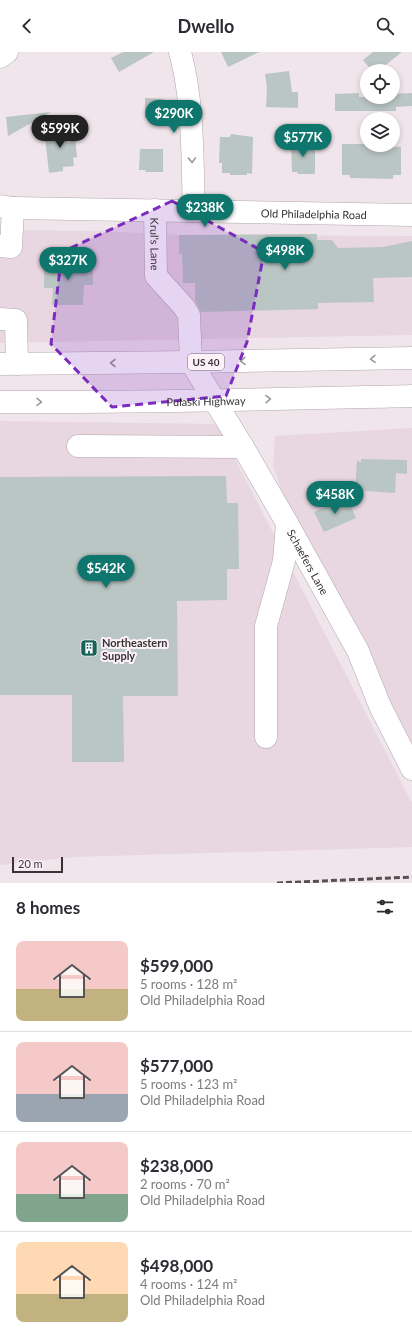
<!DOCTYPE html>
<meta charset="utf-8">
<style>
body{margin:0;font-family:Lato,sans-serif;background:#f7f7f7;color:#2b2b33;height:100vh;display:flex;flex-direction:column;font-size:15px;white-space:nowrap}
*{box-sizing:border-box;margin:0}
p{font-size:13px;color:#7c7c81}
.icon{flex:none;width:22px;height:22px;fill:none;stroke:currentColor;stroke-width:2;stroke-linecap:round;stroke-linejoin:round}
.map{position:relative;height:831px;overflow:hidden}
.panel{display:flex;flex-direction:column;background:#fff;flex:1}
.panel>*{flex:none}
.controls{position:absolute;left:360px;top:12px;display:grid;gap:8px}
.controls a{display:grid;place-items:center;width:40px;height:40px;border-radius:50%;background:#fff;box-shadow:0 2px 6px #0003;font-size:20px}
.scale{position:absolute;left:12px;bottom:10px;width:51px;box-sizing:border-box;padding-left:4px;border:2px solid #373335;border-top:0;font-size:11px;line-height:14px;white-space:nowrap;color:#373335;-webkit-text-stroke:3px #fdf2f8;paint-order:stroke}
.price{position:absolute;translate:-50% -34px;padding:0 9px;border-radius:14px;background:#0f766e;color:#fff;font-size:13px;line-height:26px;filter:drop-shadow(0 1px 2px #0008)}
.price::after{content:'';position:absolute;left:50%;top:24px;width:12px;height:9px;margin-left:-6px;background:inherit;clip-path:polygon(0 0,100% 0,50% 100%)}
.price.on{background:#222;color:#fff}
ul{padding:0;list-style:none}
li{display:flex;align-items:center;gap:12px;height:100px;padding:0 16px}
li+li{border-top:1px solid #e1e1e2}
li span{display:grid;place-items:center;flex:none;width:112px;height:80px;border-radius:8px;color:#555}
li>.icon{margin-inline-start:auto}
span .icon{width:48px;height:48px;fill:#fffc;stroke-width:1}
li b{font-size:17px}
h2{display:flex;justify-content:space-between;align-items:center;height:48px;padding:0 16px;font-size:17px}
header{display:flex;justify-content:space-between;align-items:center;height:52px;padding:0 16px;background:#fff;font-size:18px;font-weight:700}
.map>svg:first-child{display:block}
.built{fill:#e8d6e0}
.building{fill:#bac6c4}
.lines{fill:none;stroke-linecap:round;stroke-linejoin:round}
.minor-casing{stroke:#b1a7ac;stroke-width:23}
.highway-casing{stroke:#b1a7ac;stroke-width:23}
.minor{stroke:#fff;stroke-width:22}
.highway{stroke:#fff;stroke-width:22}
.rail{stroke:#565053;stroke-width:3;stroke-dasharray:6 3;stroke-linecap:butt}
.oneway{stroke:#9b999a}
.marked{fill:#7b2cbf;fill-opacity:0.2;stroke:#7b2cbf;stroke-width:3;stroke-dasharray:8 5;stroke-linejoin:round}
.labels{text-anchor:middle;dominant-baseline:central;stroke-width:4;stroke-linejoin:round;paint-order:stroke}
.shield{fill:#fdf2f8;stroke:#726c70;stroke-width:1}
.shield-label{font-size:10px;font-weight:bold;fill:#373335}
.street-label{font-size:11px;fill:#373335;stroke:#fdf2f8}
.poi-label{font-size:11px;font-weight:bold;fill:#373335;stroke:#fdf2f8;text-anchor:start}
</style>
<header><svg class="icon" aria-label="back" viewBox="0 0 24 24"><path d="M15 5l-7 7 7 7"/></svg>Dwello<svg class="icon" aria-label="search" viewBox="0 0 24 24"><circle cx="10" cy="10" r="6"/><path d="M15 15l6 6"/></svg></header>
<div class="map">
<svg width="412" height="831" viewBox="0 0 412 831">
<rect width="100%" height="100%" fill="#f0e5eb"/>
<g class="built">
<path d="M 0,178 L 97,179 L 180,183 L 412,184 L 412,283 L 0,291 Z"/>
<path d="M 0,369 L 217,372 L 412,751 L 412,795 L 72,805 L 0,813 Z"/>
<path d="M 412,376 L 412,691 L 290,460 L 273,415 L 275,384 Z"/>
</g>
<g class="building">
<path d="M 123,0 L 154,0 L 119,20 L 111,6 Z"/>
<path d="M 221,0 L 259,0 L 228,15 Z"/>
<path d="M 373,0 L 402,0 L 378,19 L 372,19 L 363,8 Z"/>
<path d="M 289,19 L 292,40 L 298,40 L 298,56 L 266,55 L 267,35 L 265,22 Z"/>
<path d="M 359,41 L 359,45 L 393,45 L 393,42 L 412,41 L 412,54 L 396,55 L 396,59 L 335,59 L 335,42 Z"/>
<path d="M 145,46 L 164,47 L 164,66 L 145,66 Z"/>
<path d="M 51,60 L 8,84 L 6,65 Z"/>
<path d="M 67,74 L 68,91 L 75,83 L 77,105 L 73,106 L 74,114 L 63,115 L 63,119 L 49,121 L 44,76 Z"/>
<path d="M 231,82 L 253,85 L 252,122 L 247,121 L 247,123 L 230,123 L 230,121 L 222,121 L 222,111 L 219,111 L 220,85 L 230,85 Z"/>
<path d="M 291,90 L 315,90 L 315,122 L 298,122 L 297,120 L 292,120 Z"/>
<path d="M 342,92 L 367,92 L 368,94 L 401,95 L 401,123 L 393,123 L 393,127 L 350,126 L 350,123 L 342,123 Z"/>
<path d="M 140,97 L 163,97 L 163,120 L 145,120 L 146,118 L 139,118 Z"/>
<path d="M 317,182 L 317,188 L 332,188 L 338,196 L 383,195 L 412,189 L 412,225 L 373,226 L 374,250 L 318,251 L 318,257 L 201,260 L 195,249 L 195,231 L 183,231 L 182,202 L 179,202 L 179,183 Z"/>
<path d="M 71,208 L 93,208 L 93,233 L 84,233 L 83,253 L 52,253 L 53,236 L 44,236 L 44,211 L 59,211 L 59,209 L 70,209 Z"/>
<path d="M 361,407 L 407,408 L 407,422 L 396,421 L 395,441 L 355,438 L 357,409 L 361,410 Z"/>
<path d="M 226,424 L 227,451 L 238,451 L 239,517 L 227,517 L 227,548 L 177,549 L 178,644 L 123,644 L 124,710 L 72,710 L 72,643 L 0,643 L 0,425 Z"/>
<path d="M 347,445 L 356,466 L 324,480 L 314,460 Z"/>
</g>
<g class="lines">
<defs>
<g id="minor">
<path d="M 180,0 C 194,52 192,106 194,159"/>
<path d="M 0,5 L 7,0"/>
<path id="s1" d="M 0,154 L 13,156 L 412,163"/>
<path id="s2" d="M 155,158 L 156,224 L 184,255 L 189,263 L 191,310 L 243,395 L 287,471 L 358,599 L 380,654 L 412,717"/>
<path d="M 0,194 L 11,195 L 13,156"/>
<path d="M 0,267 L 16,268 L 17,312"/>
<path d="M 78,394 L 243,395"/>
<path d="M 266,685 L 266,574 L 284,509 L 287,471"/>
</g>
<g id="highway">
<path d="M 0,312 L 191,310 L 412,306"/>
<path id="s3" d="M 0,350 C 137,351 275,347 412,344"/>
</g>
</defs>
<use href="#minor" class="minor-casing"/>
<use href="#highway" class="highway-casing"/>
<use href="#minor" class="minor"/>
<use href="#highway" class="highway"/>
<path class="rail" d="M 277,831 L 412,825"/>
</g>
<defs><path id="oneway-chevron" d="M-2-3.5L2.5 0L-2 3.5" fill="none" stroke-width="1.6" stroke-linecap="round" stroke-linejoin="round"/></defs>
<g class="oneway">
<use href="#oneway-chevron" transform="translate(192 108) rotate(88)"/>
<use href="#oneway-chevron" transform="translate(373 307) rotate(179)"/>
<use href="#oneway-chevron" transform="translate(243 309) rotate(179)"/>
<use href="#oneway-chevron" transform="translate(113 311) rotate(180)"/>
<use href="#oneway-chevron" transform="translate(268 347) rotate(-1)"/>
<use href="#oneway-chevron" transform="translate(39 350) rotate(1)"/>
</g>
<path class="marked" d="M 172,149 L 264,200 L 247,290 L 226,344 L 112,355 L 51,292 L 62,200 Z"/>
<defs>
<symbol id="building-square" viewBox="-11 -11 22 22"><rect x="-9" y="-9" width="18" height="18" rx="4" fill="#17635a" stroke="#fdf2f8"/><path d="M-4-6H4V6H1V3H-1V6H-4ZM-2.5-4.3h1.7v1.8h-1.7ZM.8-4.3h1.7v1.8H.8ZM-2.5-1h1.7V.8h-1.7ZM.8-1h1.7V.8H.8Z" fill="#fff"/></symbol>
</defs>
<g fill-rule="evenodd">
<use href="#building-square" x="79" y="586" width="20" height="20"/>
</g>
<g class="labels">
<rect class="shield" x="188" y="302" width="36" height="16" rx="3"/>
<g class="shield-label">
<text x="206" y="310">US 40</text>
</g>
<g class="street-label">
<text stroke="none"><textPath href="#s1" startOffset="314">Old Philadelphia Road</textPath></text>
<text stroke="none"><textPath href="#s2" startOffset="34">Krul's Lane</textPath></text>
<text stroke="none"><textPath href="#s3" startOffset="206">Pulaski Highway</textPath></text>
<text stroke="none"><textPath href="#s2" startOffset="396">Schaefers Lane</textPath></text>
</g>
<g class="poi-label">
<text x="102" y="590">Northeastern<tspan x="102" dy="13">Supply</tspan></text>
</g>
</g>
</svg>
<div class="controls">
<a><svg class="icon" aria-label="locate" viewBox="0 0 24 24"><circle cx="12" cy="12" r="6"/><path d="M12 2v4M12 18v4M2 12h4M18 12h4"/></svg></a>
<a><svg class="icon" aria-label="layers" viewBox="0 0 24 24"><path d="M12 4l9 5-9 5-9-5zM3 14l9 5 9-5"/></svg></a>
</div>
<div class="scale">20 m</div>
<b class="price" style="left:174px;top:82px">$290K</b>
<b class="price on" style="left:60px;top:97px">$599K</b>
<b class="price" style="left:303px;top:106px">$577K</b>
<b class="price" style="left:205px;top:176px">$238K</b>
<b class="price" style="left:285px;top:219px">$498K</b>
<b class="price" style="left:68px;top:229px">$327K</b>
<b class="price" style="left:335px;top:463px">$458K</b>
<b class="price" style="left:106px;top:537px">$542K</b>
</div>
<section class="panel">
<h2>8 homes<svg class="icon" aria-label="filters" viewBox="0 0 24 24"><path d="M4 7h16M4 17h16"/><circle cx="9" cy="7" r="2"/><circle cx="15" cy="17" r="2"/></svg></h2>
<ul>
<li><span style="background:linear-gradient(#f6c9c9 60%,#c2b280 0)"><svg class="icon" aria-label="home" viewBox="0 0 24 24"><path d="M3 11l9-7 9 7M6 9v11h12V9"/></svg></span><div><b>$599,000</b><p>5 rooms · 128 m²</p><p>Old Philadelphia Road</p></div></li>
<li><span style="background:linear-gradient(#f6c9c9 65%,#9aa5b1 0)"><svg class="icon" aria-label="home" viewBox="0 0 24 24"><path d="M3 11l9-7 9 7M6 9v11h12V9"/></svg></span><div><b>$577,000</b><p>5 rooms · 123 m²</p><p>Old Philadelphia Road</p></div></li>
<li><span style="background:linear-gradient(#f6c9c9 65%,#7fa58c 0)"><svg class="icon" aria-label="home" viewBox="0 0 24 24"><path d="M3 11l9-7 9 7M6 9v11h12V9"/></svg></span><div><b>$238,000</b><p>2 rooms · 70 m²</p><p>Old Philadelphia Road</p></div></li>
<li><span style="background:linear-gradient(#ffd9b3 65%,#c2b280 0)"><svg class="icon" aria-label="home" viewBox="0 0 24 24"><path d="M3 11l9-7 9 7M6 9v11h12V9"/></svg></span><div><b>$498,000</b><p>4 rooms · 124 m²</p><p>Old Philadelphia Road</p></div></li>
</ul>
</section>
